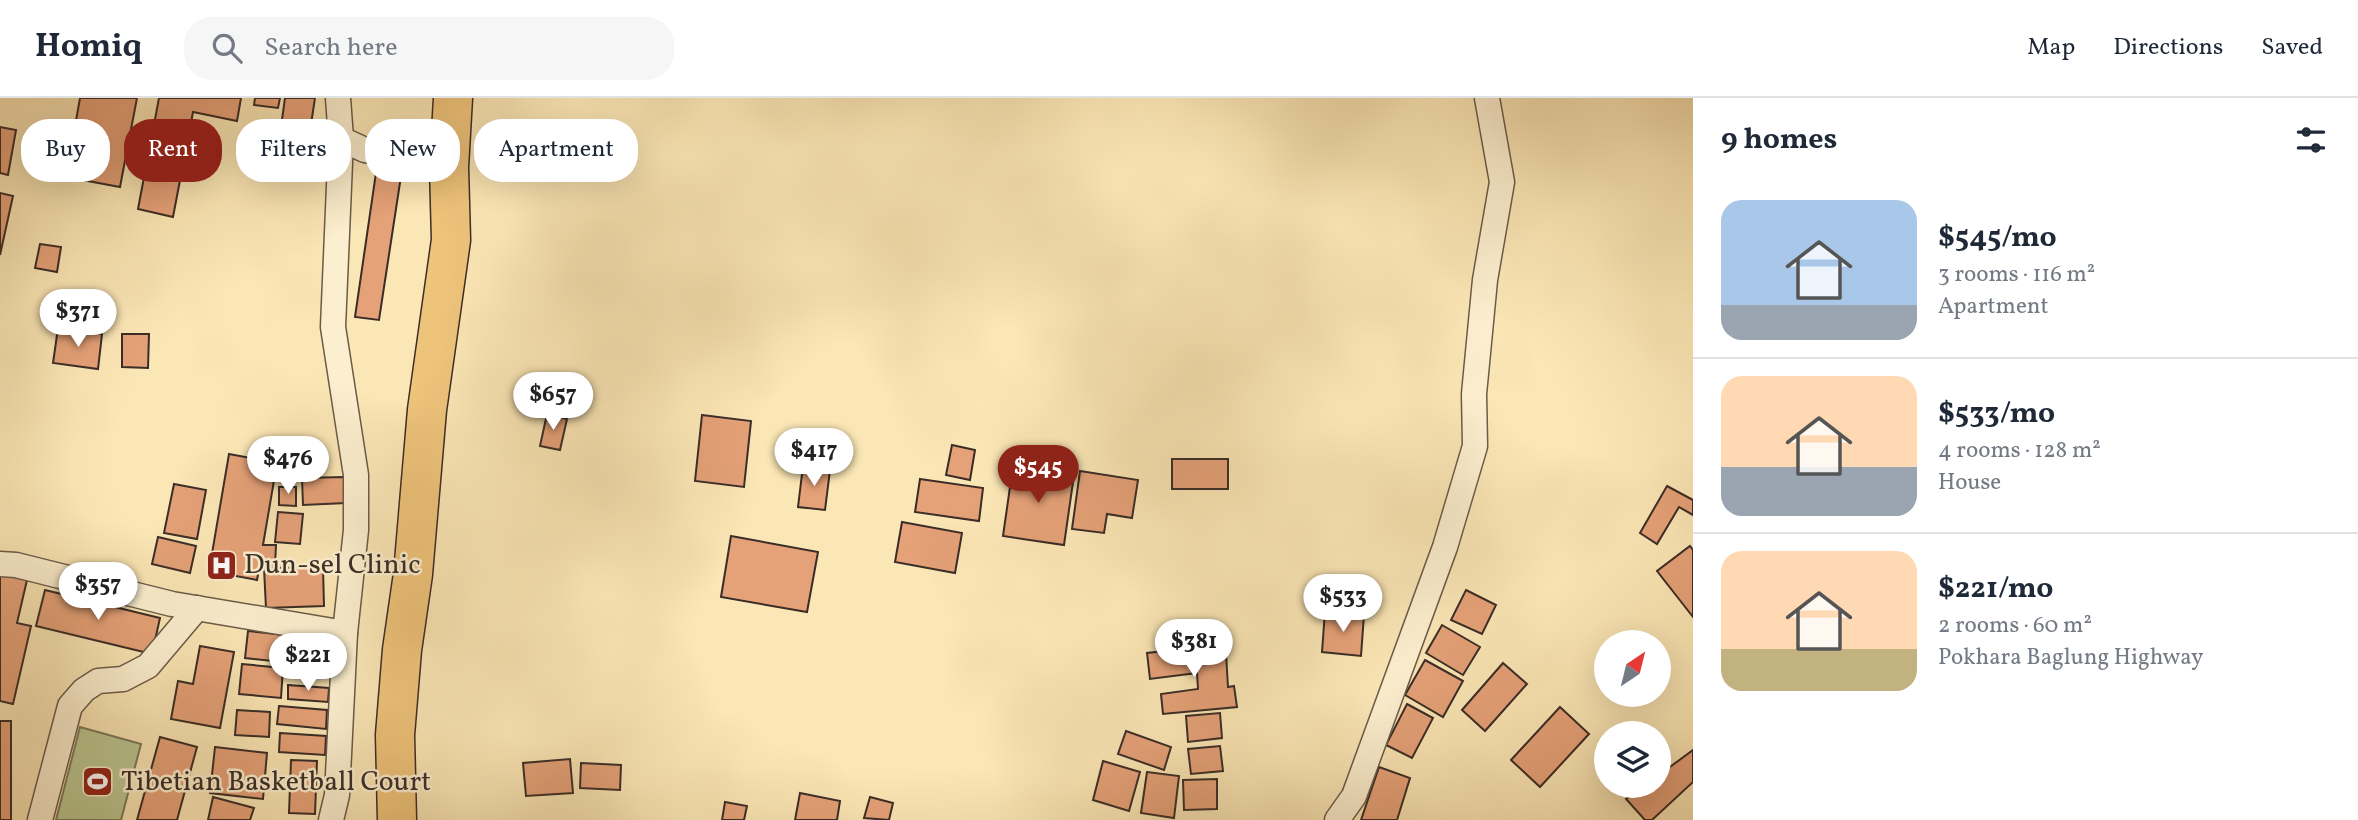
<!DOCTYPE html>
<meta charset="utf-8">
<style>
body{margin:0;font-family:Vollkorn,serif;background:#f6f6f7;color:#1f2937;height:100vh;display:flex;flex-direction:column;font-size:26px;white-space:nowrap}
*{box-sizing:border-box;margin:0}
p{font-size:23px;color:#747a83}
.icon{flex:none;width:38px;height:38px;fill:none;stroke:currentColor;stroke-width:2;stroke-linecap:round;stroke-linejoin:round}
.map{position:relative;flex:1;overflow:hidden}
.side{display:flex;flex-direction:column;background:#fff;width:665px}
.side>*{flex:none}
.top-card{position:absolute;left:21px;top:21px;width:665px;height:63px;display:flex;gap:14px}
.needle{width:46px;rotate:35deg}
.tools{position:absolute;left:1594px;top:532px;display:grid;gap:14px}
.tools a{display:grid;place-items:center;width:77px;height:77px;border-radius:50%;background:#fff;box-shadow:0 7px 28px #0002;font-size:35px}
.price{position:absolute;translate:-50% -60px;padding:0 16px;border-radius:24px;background:#fff;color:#222;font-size:23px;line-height:46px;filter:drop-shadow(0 2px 4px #0008)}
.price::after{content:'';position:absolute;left:50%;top:42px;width:21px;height:16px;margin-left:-10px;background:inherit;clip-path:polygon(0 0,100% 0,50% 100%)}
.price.on{background:#8f2418;color:#fff}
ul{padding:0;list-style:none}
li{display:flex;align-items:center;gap:21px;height:175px;padding:0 28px}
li+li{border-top:2px solid #e0e1e3}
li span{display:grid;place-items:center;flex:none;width:196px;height:140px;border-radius:21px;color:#555}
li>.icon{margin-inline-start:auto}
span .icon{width:84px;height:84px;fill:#fffc;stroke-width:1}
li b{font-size:30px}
h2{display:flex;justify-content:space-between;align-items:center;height:84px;padding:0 28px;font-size:30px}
.chip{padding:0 24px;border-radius:28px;background:#fff;box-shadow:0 7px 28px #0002;font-size:24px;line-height:63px}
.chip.on{background:#8f2418;color:#fff}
header{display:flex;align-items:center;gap:42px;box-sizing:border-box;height:98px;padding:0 35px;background:#fff;border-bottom:2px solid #e0e1e3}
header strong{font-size:33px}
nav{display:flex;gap:38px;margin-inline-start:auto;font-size:24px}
.search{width:490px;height:63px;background:#f6f6f7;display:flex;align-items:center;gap:18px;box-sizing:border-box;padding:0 24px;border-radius:28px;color:#747a83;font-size:26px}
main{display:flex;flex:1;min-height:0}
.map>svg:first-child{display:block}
.green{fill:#bac691;stroke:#7a7a5c;stroke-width:2}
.building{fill:#e5a178;stroke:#3a2d27;stroke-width:2}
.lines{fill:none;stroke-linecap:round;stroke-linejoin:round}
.street-casing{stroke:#6a5b4a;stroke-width:27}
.highway-casing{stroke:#3a2d27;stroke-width:41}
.street{stroke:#fcefcf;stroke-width:24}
.highway{stroke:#eec37a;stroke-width:38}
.labels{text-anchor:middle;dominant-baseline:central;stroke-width:5;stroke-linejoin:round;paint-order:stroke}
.poi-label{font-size:28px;fill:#3a2d27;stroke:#fcefcf;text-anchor:start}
</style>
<header>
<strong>Homiq</strong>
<div class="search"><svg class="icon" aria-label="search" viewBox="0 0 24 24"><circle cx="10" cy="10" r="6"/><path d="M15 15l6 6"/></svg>Search here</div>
<nav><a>Map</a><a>Directions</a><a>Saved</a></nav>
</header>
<main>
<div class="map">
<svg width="1693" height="722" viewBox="0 0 1693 722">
<rect width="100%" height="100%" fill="#fbe6b5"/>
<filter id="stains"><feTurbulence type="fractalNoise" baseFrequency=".00286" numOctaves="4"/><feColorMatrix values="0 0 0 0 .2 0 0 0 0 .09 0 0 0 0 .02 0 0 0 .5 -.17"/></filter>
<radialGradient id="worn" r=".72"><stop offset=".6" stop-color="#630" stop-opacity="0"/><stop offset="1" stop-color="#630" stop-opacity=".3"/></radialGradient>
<path class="green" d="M 80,629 L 141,646 L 121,722 L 56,722 Z"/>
<g class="building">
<path d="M 80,0 L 137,0 L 120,89 L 66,79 Z"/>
<path d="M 159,0 L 241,0 L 237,23 L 193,14 L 173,119 L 138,111 Z"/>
<path d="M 255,0 L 280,0 L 278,10 L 254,7 Z"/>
<path d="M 285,0 L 315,0 L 310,33 L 281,29 Z"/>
<path d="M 0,29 L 16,32 L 8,77 L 0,75 Z"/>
<path d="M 378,61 L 403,65 L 379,222 L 355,219 Z"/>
<path d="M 0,95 L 13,98 L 0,157 Z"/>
<path d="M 40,146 L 61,149 L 57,174 L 35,170 Z"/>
<path d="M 58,230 L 102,236 L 98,271 L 53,265 Z"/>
<path d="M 122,236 L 149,236 L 148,270 L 122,269 Z"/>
<path d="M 547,316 L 567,321 L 560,352 L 540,348 Z"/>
<path d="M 702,317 L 751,323 L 744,389 L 695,383 Z"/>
<path d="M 952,347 L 975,352 L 970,382 L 946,377 Z"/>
<path d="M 229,356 L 277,365 L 263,447 L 276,447 L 275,467 L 260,466 L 257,482 L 209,473 Z"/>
<rect x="1172" y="361" width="56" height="30"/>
<path d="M 803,368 L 830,372 L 825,412 L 798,409 Z"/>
<path d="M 1013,368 L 1074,377 L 1064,447 L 1003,438 Z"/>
<path d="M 1080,373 L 1138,382 L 1132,420 L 1107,416 L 1104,435 L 1072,431 Z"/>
<path d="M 344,379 L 346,405 L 303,407 L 302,380 Z"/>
<path d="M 920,381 L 983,390 L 979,423 L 915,414 Z"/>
<path d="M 174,386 L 206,392 L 197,441 L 164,435 Z"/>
<path d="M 1667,388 L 1693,402 L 1693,417 L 1679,409 L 1657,446 L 1640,435 Z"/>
<path d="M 279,389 L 296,389 L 296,408 L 279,407 Z"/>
<path d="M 278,414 L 303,416 L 300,446 L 275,444 Z"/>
<path d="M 902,424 L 962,435 L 955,475 L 895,464 Z"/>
<path d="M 731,438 L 818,454 L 807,514 L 721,499 Z"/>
<path d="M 158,439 L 196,448 L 190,475 L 152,466 Z"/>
<path d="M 1690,448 L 1693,452 L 1693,519 L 1657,473 Z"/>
<path d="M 323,469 L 324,508 L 266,510 L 264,470 Z"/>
<path d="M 0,476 L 27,482 L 17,525 L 31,528 L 13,606 L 0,603 Z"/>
<path d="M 45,492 L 160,520 L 152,556 L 36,528 Z"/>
<path d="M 1466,492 L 1496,507 L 1482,536 L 1451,522 Z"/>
<path d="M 1325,513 L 1364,517 L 1361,558 L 1322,554 Z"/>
<path d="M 1442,527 L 1480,549 L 1463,577 L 1426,555 Z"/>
<path d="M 248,533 L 285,537 L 282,564 L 245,560 Z"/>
<path d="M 200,548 L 234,554 L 220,630 L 171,621 L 178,583 L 193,586 Z"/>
<path d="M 1210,548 L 1211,555 L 1226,555 L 1228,589 L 1234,588 L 1237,609 L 1163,616 L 1161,596 L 1198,591 L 1197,575 L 1150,581 L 1147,555 Z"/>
<path d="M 1425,562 L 1463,583 L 1443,619 L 1405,597 Z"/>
<path d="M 1503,565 L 1527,586 L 1485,633 L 1462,612 Z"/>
<path d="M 242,566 L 283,570 L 281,600 L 239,596 Z"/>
<path d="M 288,587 L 329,590 L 328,604 L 288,601 Z"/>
<path d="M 1407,606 L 1433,620 L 1412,660 L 1386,647 Z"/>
<path d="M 279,608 L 327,612 L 326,631 L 277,626 Z"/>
<path d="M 1560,609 L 1589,636 L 1540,689 L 1511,662 Z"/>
<path d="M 237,612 L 270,614 L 269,639 L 235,637 Z"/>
<path d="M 1220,615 L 1222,640 L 1188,644 L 1186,618 Z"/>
<rect x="0" y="623" width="11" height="99"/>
<path d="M 1126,633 L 1171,649 L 1164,672 L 1118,656 Z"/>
<path d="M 280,635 L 326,638 L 325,657 L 279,654 Z"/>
<path d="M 160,639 L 197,649 L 177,722 L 137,722 Z"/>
<path d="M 1220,648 L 1223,673 L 1191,676 L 1188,651 Z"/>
<path d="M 215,649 L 267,655 L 263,701 L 210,695 Z"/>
<path d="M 1693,652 L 1693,684 L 1652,722 L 1645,722 L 1626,701 L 1644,688 L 1659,688 L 1659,677 Z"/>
<path d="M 570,661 L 573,695 L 526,698 L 523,665 Z"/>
<path d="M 291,662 L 317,663 L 315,716 L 289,715 Z"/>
<path d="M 1103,663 L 1140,674 L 1129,713 L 1093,702 Z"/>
<path d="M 581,665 L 621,667 L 620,692 L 580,690 Z"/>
<path d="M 1379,669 L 1410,680 L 1397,722 L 1361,722 Z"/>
<path d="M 1147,674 L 1179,678 L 1174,720 L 1141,715 Z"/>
<path d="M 1217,681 L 1217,711 L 1184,712 L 1183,682 Z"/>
<path d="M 800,695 L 840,703 L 837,722 L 795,722 Z"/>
<path d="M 213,699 L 254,710 L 250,722 L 208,722 Z"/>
<path d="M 870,699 L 893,705 L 889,722 L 864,720 Z"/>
<path d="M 725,704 L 747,708 L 744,722 L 722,722 Z"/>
</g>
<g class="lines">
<defs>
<g id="street">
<path d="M 341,41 L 365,52 L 449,69"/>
<path d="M 0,466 L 16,467 L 172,506 L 345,535 L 356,432 L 356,377 L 333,229 L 341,41 L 338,0"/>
<path d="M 40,722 L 70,608 L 84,592 L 98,583 L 123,581 L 148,568 L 197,510"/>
<path d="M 331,722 L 337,697 L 345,535"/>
<path d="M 1337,722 L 1354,698 L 1445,449 L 1475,348 L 1474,296 L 1485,182 L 1502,84 L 1487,0"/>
</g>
<path id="highway" d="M 397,722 L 395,637 L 402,552 L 413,476 L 427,312 L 451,142 L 449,69 L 453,0"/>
</defs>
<use href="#street" class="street-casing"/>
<use href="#highway" class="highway-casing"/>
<use href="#street" class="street"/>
<use href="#highway" class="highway"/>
</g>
<defs>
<symbol id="hospital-square" viewBox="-11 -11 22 22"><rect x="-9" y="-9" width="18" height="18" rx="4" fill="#8f2418" stroke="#fcefcf"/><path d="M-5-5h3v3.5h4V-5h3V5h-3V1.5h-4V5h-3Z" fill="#fff"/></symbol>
<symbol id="stadium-square" viewBox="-11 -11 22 22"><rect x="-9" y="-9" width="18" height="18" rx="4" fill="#8f2418" stroke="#fcefcf"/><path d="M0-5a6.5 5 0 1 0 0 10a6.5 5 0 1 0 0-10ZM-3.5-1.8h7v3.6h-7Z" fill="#fff"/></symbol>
</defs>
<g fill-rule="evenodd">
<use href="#hospital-square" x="204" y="450" width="35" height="35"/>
<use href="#stadium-square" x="80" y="666" width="35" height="35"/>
</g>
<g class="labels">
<g class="poi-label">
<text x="244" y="467">Dun-sel Clinic</text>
<text x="121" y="684">Tibetian Basketball Court</text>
</g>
</g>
<rect width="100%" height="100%" filter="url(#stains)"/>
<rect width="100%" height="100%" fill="url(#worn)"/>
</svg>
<div class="tools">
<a><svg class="needle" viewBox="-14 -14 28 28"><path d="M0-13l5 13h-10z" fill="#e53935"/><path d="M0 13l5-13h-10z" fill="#747a83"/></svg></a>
<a><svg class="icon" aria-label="layers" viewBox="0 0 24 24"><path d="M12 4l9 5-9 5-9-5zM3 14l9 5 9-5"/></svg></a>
</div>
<b class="price" style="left:78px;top:251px">$371</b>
<b class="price" style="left:553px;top:334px">$657</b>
<b class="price" style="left:814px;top:390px">$417</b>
<b class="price" style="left:288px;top:398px">$476</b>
<b class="price on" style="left:1038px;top:407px">$545</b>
<b class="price" style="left:98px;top:524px">$357</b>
<b class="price" style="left:1343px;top:536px">$533</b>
<b class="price" style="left:1194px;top:581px">$381</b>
<b class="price" style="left:308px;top:595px">$221</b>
<div class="top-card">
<a class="chip">Buy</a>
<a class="chip on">Rent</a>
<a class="chip">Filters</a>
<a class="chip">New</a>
<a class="chip">Apartment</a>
</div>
</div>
<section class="side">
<h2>9 homes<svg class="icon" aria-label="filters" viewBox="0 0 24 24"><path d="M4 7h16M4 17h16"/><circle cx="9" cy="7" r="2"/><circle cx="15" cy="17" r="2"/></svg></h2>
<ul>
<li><span style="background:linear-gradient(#a9c7e8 75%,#9aa5b1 0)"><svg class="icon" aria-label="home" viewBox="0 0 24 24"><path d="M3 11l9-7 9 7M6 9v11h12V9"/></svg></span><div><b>$545/mo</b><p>3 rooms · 116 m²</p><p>Apartment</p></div></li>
<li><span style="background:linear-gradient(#ffd9b3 65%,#9aa5b1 0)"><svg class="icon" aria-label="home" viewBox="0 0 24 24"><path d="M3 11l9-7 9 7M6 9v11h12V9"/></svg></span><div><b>$533/mo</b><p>4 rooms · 128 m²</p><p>House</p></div></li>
<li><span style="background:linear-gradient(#ffd9b3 70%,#c2b280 0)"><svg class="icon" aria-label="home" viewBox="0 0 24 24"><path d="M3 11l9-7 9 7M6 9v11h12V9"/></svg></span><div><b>$221/mo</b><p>2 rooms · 60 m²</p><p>Pokhara Baglung Highway</p></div></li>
</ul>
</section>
</main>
